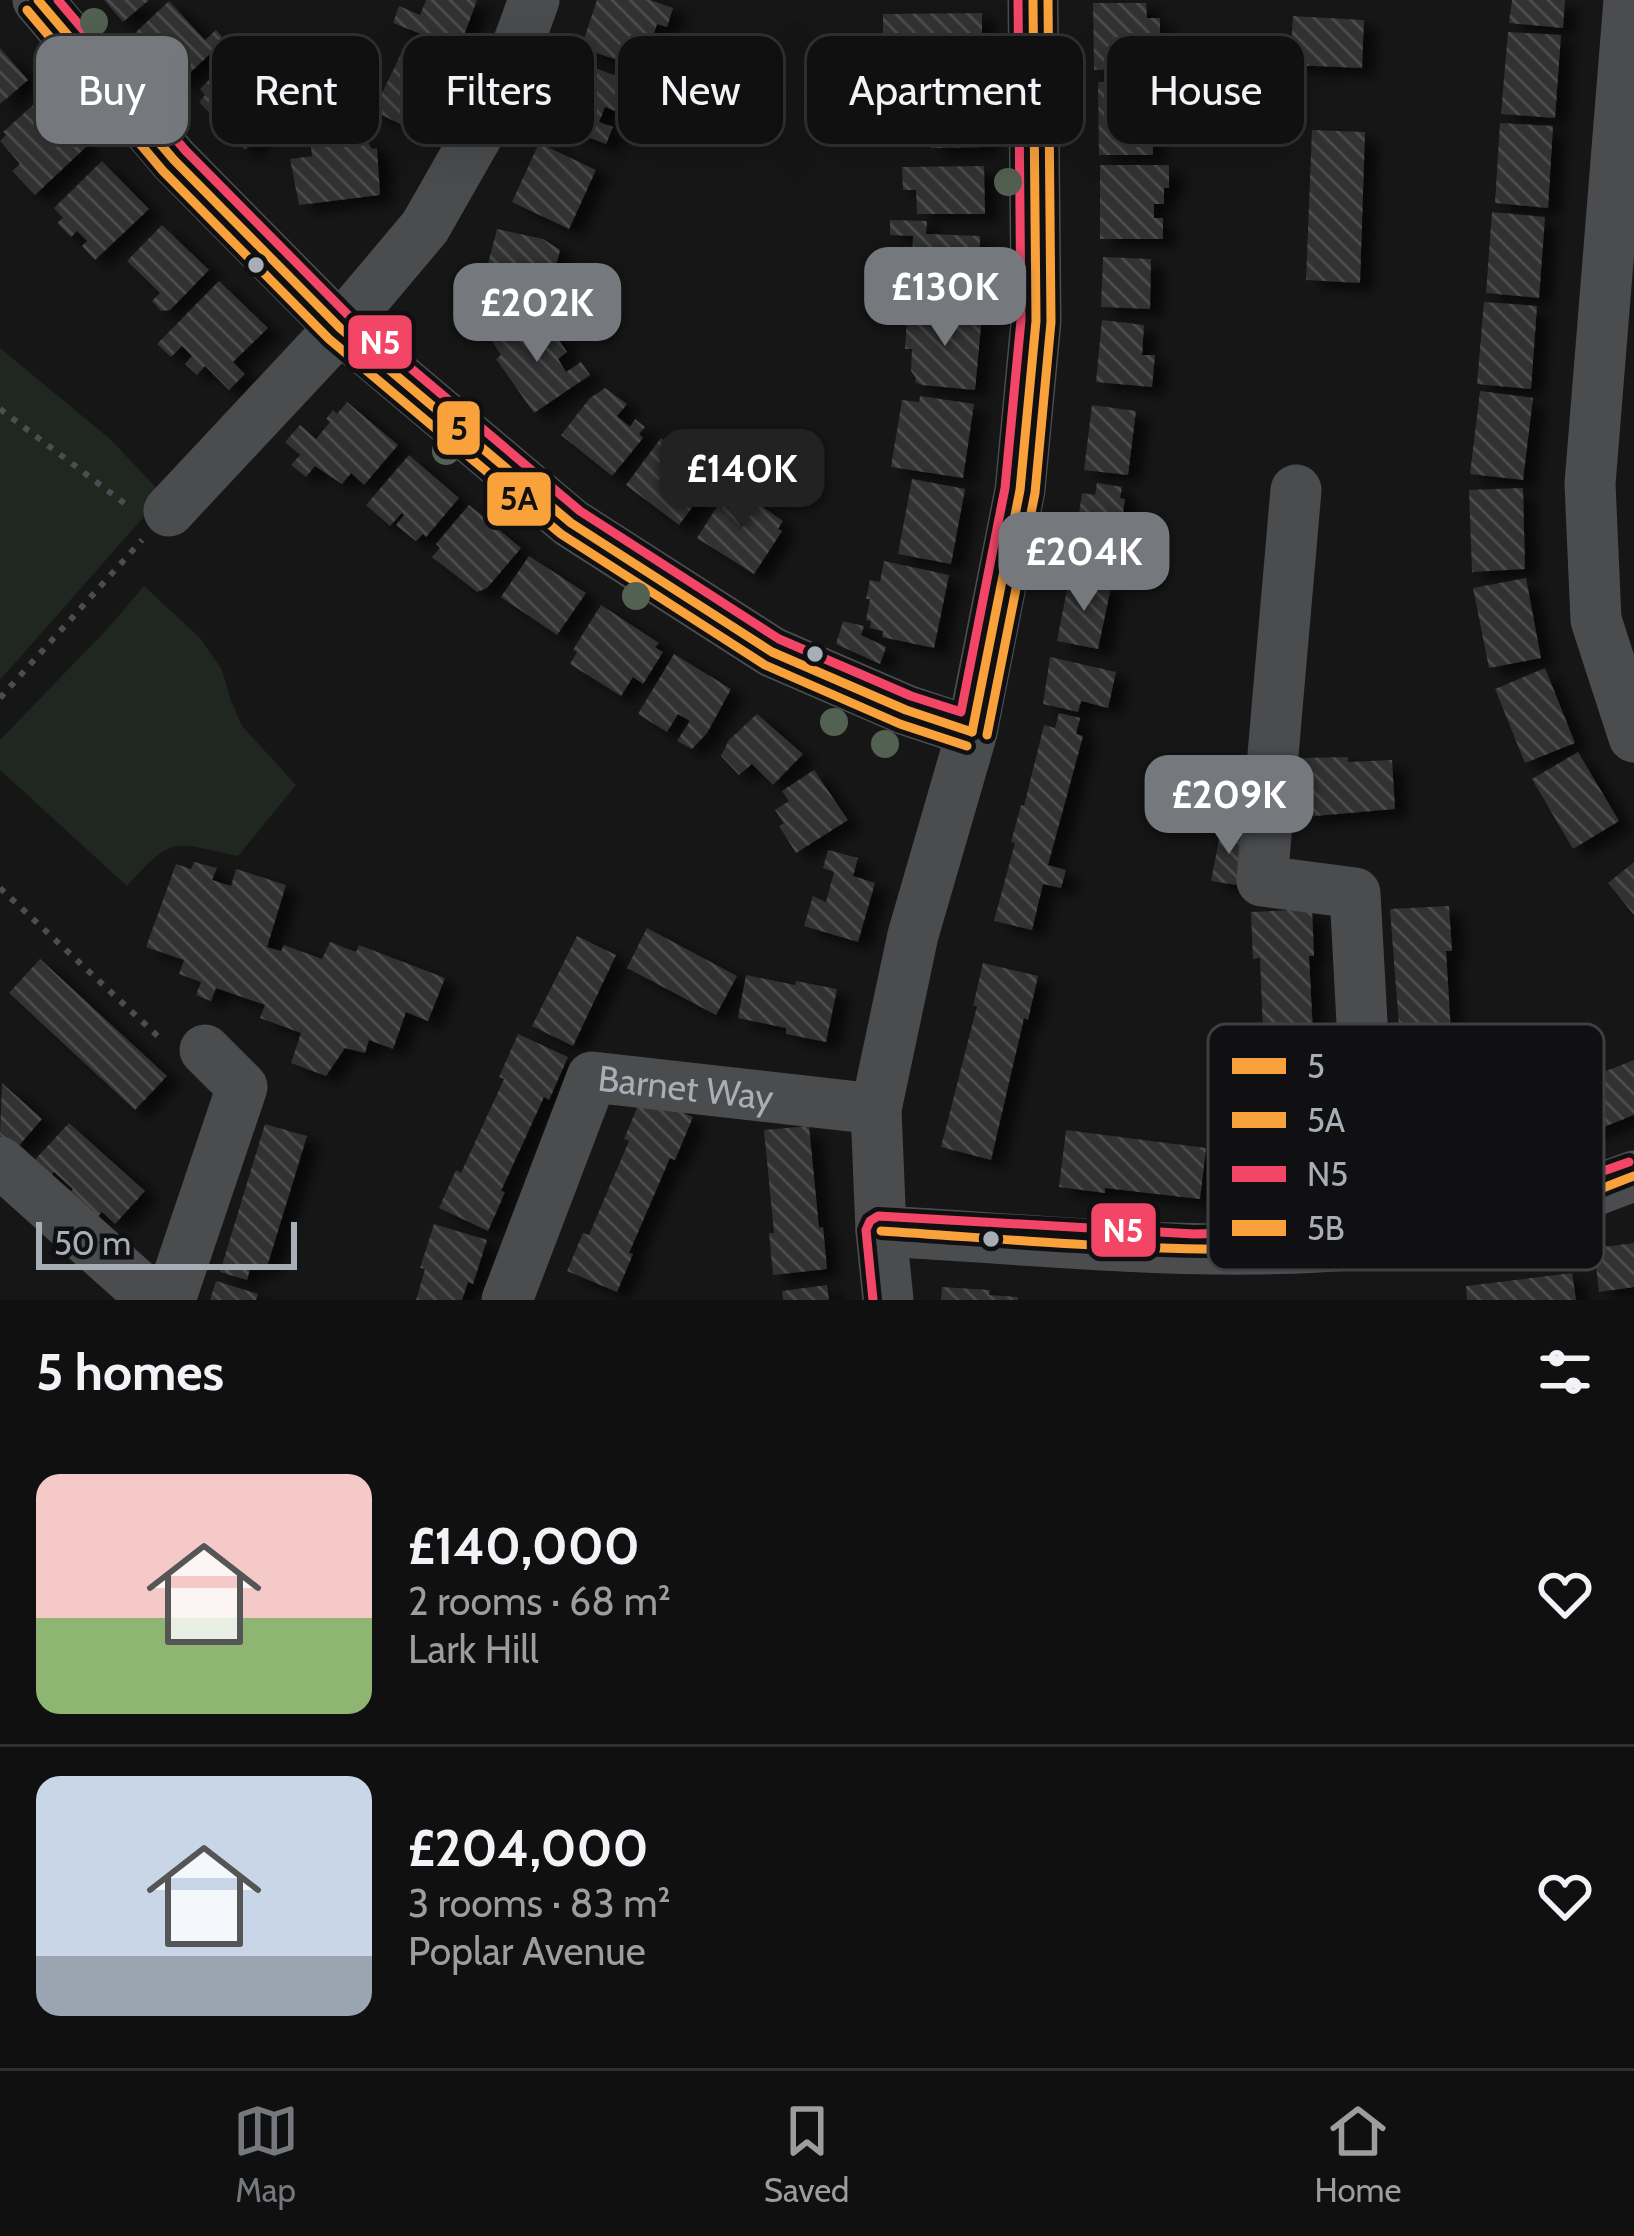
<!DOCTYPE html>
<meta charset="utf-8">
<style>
body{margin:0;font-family:Cabin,sans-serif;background:#1e1e1e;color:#f1f3f6;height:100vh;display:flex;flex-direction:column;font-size:45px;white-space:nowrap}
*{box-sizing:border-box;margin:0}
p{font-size:39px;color:#9c9d9f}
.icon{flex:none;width:66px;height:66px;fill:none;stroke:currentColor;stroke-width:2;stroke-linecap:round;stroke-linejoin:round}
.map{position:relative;height:1300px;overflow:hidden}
.sheet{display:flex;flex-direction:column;background:#101010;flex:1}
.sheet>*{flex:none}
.banner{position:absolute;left:36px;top:36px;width:1563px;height:108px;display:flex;gap:24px}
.scale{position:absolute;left:36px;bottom:30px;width:261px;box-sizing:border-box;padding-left:12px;border:6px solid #a8aeb6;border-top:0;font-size:33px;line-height:42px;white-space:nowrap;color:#a8aeb6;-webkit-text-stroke:9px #101012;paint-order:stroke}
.price{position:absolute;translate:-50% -102px;padding:0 27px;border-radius:24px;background:#75797e;color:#fff;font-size:39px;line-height:78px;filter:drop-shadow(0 3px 6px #0008)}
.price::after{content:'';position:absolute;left:50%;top:72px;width:36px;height:27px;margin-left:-18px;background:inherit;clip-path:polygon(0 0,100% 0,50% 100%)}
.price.active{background:#222;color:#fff}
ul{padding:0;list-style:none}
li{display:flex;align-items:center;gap:36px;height:300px;padding:0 36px}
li+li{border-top:3px solid #303030}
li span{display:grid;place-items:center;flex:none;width:336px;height:240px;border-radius:24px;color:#555}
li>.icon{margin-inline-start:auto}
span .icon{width:144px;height:144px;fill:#fffc;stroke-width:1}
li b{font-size:51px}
h2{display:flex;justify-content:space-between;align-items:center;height:144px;padding:0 36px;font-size:51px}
.chip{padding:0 42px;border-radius:24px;background:#101010;box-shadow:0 12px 48px #0002,0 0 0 3px #303030;font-size:42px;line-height:108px}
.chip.active{background:#75797e;color:#fff}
.tab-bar{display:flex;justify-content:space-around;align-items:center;height:168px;border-top:3px solid #303030;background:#101010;font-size:33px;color:#9c9d9f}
.tab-bar a{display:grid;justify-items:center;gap:6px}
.tab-bar .active{color:#75797e}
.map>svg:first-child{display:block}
.park{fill:#202620}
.building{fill:url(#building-back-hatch);filter:url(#shadow)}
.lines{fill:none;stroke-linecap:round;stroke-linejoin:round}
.path{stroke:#4c4d50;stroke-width:6;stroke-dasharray:6 9;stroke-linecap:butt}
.minor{stroke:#4a4c4e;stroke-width:51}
.bus-1-casing{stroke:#101012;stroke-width:18}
.bus-2-casing{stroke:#101012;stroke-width:18}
.bus-3-casing{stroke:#101012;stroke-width:18}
.bus-4-casing{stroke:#101012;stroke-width:18}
.bus-1{stroke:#f9a23c;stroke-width:9}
.bus-2{stroke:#f9a23c;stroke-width:9}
.bus-3{stroke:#f34667;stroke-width:9}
.bus-4{stroke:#f9a23c;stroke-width:9}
.tree{fill:#526151}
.bus-dot{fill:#a8aeb6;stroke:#101012;stroke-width:4.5}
.labels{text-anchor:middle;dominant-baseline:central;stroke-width:10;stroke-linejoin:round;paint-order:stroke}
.street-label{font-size:36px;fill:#a8aeb6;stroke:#101012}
.key{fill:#101012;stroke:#3e3f43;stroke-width:3}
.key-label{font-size:33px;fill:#a8aeb6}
.line-badge{stroke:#101012;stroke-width:4.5}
.badge-label{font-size:33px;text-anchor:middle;font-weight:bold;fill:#fff}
.pale-badge-label{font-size:33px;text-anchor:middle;font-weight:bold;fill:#111}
</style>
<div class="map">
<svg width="1634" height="1300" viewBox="0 0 1634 1300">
<defs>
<pattern id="building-back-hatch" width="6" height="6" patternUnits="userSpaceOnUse" patternTransform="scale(3)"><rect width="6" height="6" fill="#303132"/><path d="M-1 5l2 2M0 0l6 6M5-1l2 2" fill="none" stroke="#4b4c4d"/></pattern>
<filter id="shadow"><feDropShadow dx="13" dy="8" stdDeviation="6" flood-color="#0009"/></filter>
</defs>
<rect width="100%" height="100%" fill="#161616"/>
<g class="park">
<path d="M 0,348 L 110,439 L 163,495 L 0,680 Z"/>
<path d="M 144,586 L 200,638 L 222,670 L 231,701 L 242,726 L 296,785 L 238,856 C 174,843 174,833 127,886 L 0,770 L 0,740 L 111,625 Z"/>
</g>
<g class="building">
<path d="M 104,0 L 149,0 L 123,22 Z"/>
<path d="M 426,0 L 477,0 L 459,49 L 393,23 L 399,6 L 420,15 Z"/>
<path d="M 597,0 L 650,0 L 673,8 L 667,27 L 657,24 L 642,68 L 581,48 Z"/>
<path d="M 1512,0 L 1565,0 L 1563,28 L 1509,23 Z"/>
<path d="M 169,1 L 205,40 L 216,30 L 225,40 L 179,83 L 134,34 Z"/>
<path d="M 1093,3 L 1146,3 L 1147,18 L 1160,18 L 1160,38 L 1148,37 L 1148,40 L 1157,40 L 1157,52 L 1146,52 L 1146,68 L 1094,70 Z"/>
<path d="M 982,13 L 982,56 L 883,57 L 883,14 Z"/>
<path d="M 1293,16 L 1364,20 L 1362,68 L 1290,65 Z"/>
<path d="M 1508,32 L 1561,35 L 1555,118 L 1501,114 Z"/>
<path d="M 0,48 L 28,80 L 0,104 Z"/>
<path d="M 402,52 L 446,74 L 418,133 L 374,111 L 362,99 L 368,86 L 382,93 Z"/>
<path d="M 239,60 L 252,74 L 247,79 L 266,97 L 276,88 L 289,101 L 279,111 L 281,114 L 245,150 L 199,102 L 205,95 L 200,89 L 225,64 L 230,69 Z"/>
<path d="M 576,60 L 628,81 L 622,97 L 626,99 L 620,113 L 605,107 L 599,122 L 613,127 L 606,144 L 551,123 Z"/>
<path d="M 934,67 L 934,74 L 982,72 L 985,147 L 931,148 L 930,110 L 916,111 L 915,92 L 889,93 L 888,68 Z"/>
<path d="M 1153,81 L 1152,86 L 1161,86 L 1161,101 L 1153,101 L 1153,155 L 1099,155 L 1098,82 Z"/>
<path d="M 42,97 L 87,146 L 35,195 L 12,171 L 20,164 L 0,141 L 6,135 L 3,132 Z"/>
<path d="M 1500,123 L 1553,126 L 1548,208 L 1495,203 Z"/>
<path d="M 1312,130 L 1365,132 L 1360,283 L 1306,280 Z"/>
<path d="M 330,135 L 331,142 L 365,138 L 372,149 L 377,148 L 380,195 L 299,205 L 290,159 L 312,156 L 310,138 Z"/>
<path d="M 539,143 L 596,170 L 569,229 L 512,202 Z"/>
<path d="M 102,161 L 149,209 L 95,260 L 82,246 L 87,241 L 77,231 L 71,237 L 57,223 L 63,218 L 54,208 Z"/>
<path d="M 1100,165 L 1169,165 L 1169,188 L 1164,188 L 1164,204 L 1154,204 L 1154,218 L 1163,218 L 1163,239 L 1100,239 Z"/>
<path d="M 984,166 L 985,214 L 917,214 L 916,190 L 903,190 L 902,167 Z"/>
<path d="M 1492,212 L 1545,217 L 1539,298 L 1486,293 Z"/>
<path d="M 890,220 L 927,221 L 926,234 L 980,236 L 978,302 L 919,300 L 920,267 L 912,267 L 913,236 L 890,235 Z"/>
<path d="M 162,225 L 209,270 L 170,310 L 161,311 L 152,301 L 160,293 L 127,261 Z"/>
<path d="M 497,229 L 543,239 L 560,250 L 553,278 L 535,274 L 527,306 L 480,294 Z"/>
<path d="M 1103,257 L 1151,259 L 1150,309 L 1101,307 Z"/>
<path d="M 219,281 L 268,328 L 233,362 L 245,374 L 229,390 L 205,366 L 197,375 L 185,364 L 192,356 L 182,346 L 171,357 L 157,344 Z"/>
<path d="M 1484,302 L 1537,306 L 1531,389 L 1477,384 Z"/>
<path d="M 927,312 L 982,315 L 975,390 L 922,385 L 915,382 L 916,378 L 911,371 L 912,349 L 905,349 L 907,317 L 927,318 Z"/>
<path d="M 1102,320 L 1144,325 L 1142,355 L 1155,355 L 1152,387 L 1096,382 Z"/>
<path d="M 517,323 L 527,339 L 548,324 L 567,352 L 558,359 L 566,372 L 581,362 L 590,375 L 534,413 L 496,359 L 501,355 L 491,340 Z"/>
<path d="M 605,388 L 627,404 L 617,416 L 630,427 L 635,419 L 645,427 L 639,434 L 643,438 L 612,476 L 561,435 L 590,398 Z"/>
<path d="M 1480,391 L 1533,398 L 1523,480 L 1470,474 Z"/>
<path d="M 920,396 L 974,404 L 963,478 L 891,467 L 902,400 L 919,402 Z"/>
<path d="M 347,402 L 398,445 L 364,485 L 351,473 L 342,484 L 315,466 L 306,477 L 291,465 L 300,455 L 285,442 L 300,425 L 316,439 L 330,422 L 326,419 L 333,410 L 337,414 Z"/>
<path d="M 1092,405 L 1136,411 L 1128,475 L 1084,470 Z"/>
<path d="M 661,438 L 670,444 L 664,451 L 709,485 L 679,525 L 626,485 Z"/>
<path d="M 409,455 L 459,498 L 426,537 L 423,534 L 416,541 L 396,525 L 404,515 L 402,513 L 390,526 L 366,505 Z"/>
<path d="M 912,479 L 965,489 L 951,564 L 898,554 Z"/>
<path d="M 1097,483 L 1122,487 L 1120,498 L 1125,499 L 1116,561 L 1073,555 L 1082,493 L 1095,495 Z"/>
<path d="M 736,488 L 783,521 L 778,529 L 782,531 L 754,574 L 697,538 L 724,496 L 729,499 Z"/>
<path d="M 1523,488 L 1525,569 L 1472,572 L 1469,490 Z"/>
<path d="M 469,505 L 521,548 L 487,588 L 477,592 L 432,557 L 440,548 L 436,544 Z"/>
<path d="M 529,556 L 586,593 L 557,635 L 501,597 Z"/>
<path d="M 884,561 L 949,575 L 934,648 L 882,637 L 883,631 L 870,628 L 871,621 L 866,620 L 870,599 L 866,599 L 870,580 L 880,582 Z"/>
<path d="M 1526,578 L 1541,658 L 1489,668 L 1473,588 Z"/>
<path d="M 1069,579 L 1111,587 L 1098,649 L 1057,641 Z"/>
<path d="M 601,605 L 659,643 L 655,647 L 663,652 L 643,684 L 633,677 L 621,696 L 570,664 L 577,652 L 573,650 Z"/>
<path d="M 843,621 L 864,626 L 861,635 L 886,647 L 880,664 L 836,644 Z"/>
<path d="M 674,654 L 731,689 L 707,733 L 692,749 L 677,741 L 690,721 L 678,714 L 667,732 L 638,714 Z"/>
<path d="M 1050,657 L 1116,672 L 1108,708 L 1081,701 L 1078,712 L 1043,704 Z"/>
<path d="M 1545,668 L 1575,743 L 1525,763 L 1495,689 Z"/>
<path d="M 1059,713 L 1080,718 L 1076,734 L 1083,736 L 1048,865 L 1066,870 L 1061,888 L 1043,884 L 1032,930 L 994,921 L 1015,843 L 1011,842 L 1021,805 L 1024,806 L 1044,725 L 1055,728 Z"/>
<path d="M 757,714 L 803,754 L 773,785 L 752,764 L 739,775 L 721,756 L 729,740 Z"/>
<path d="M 1578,752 L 1619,821 L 1573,849 L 1532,779 Z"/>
<path d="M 1348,757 L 1348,762 L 1392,760 L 1395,809 L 1303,817 L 1301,758 Z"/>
<path d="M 814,770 L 848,820 L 796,853 L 779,826 L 784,823 L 775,810 L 789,801 L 782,791 Z"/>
<path d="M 1232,774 L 1258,779 L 1248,830 L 1222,825 Z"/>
<path d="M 1221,829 L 1247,834 L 1237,885 L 1211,881 Z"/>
<path d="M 828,850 L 858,858 L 853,876 L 875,883 L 858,942 L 804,926 L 813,896 L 826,902 L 834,872 L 823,868 Z"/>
<path d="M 194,862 L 217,868 L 212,880 L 231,886 L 236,869 L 286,885 L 267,947 L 281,951 L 284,945 L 322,959 L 330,942 L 356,952 L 359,945 L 445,978 L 428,1021 L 406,1012 L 393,1049 L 369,1040 L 365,1053 L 345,1048 L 326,1076 L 291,1063 L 301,1033 L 260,1018 L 265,1005 L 216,988 L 211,1001 L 196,995 L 201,982 L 179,974 L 184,960 L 146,947 L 176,864 L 191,869 Z"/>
<path d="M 1634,862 L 1634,915 L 1608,883 Z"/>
<path d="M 1449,906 L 1452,951 L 1446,951 L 1452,1050 L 1401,1052 L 1390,909 Z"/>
<path d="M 1312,909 L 1314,956 L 1309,956 L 1314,1052 L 1264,1055 L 1260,958 L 1253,959 L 1251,912 Z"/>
<path d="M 647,928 L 737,976 L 716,1015 L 627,968 Z"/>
<path d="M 577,936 L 616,955 L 573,1046 L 532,1026 Z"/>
<path d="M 40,959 L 167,1076 L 135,1110 L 9,993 Z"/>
<path d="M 983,963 L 1038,976 L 1028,1020 L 1024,1018 L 991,1160 L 941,1147 L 977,1006 L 973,1006 Z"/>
<path d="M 746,975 L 795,985 L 796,981 L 837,989 L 826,1042 L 786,1034 L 786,1028 L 738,1018 Z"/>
<path d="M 518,1034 L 568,1057 L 549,1100 L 544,1097 L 501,1191 L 505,1192 L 488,1231 L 439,1208 L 456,1170 L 461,1173 L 504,1079 L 499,1077 Z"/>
<path d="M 1634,1060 L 1634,1115 L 1586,1134 L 1588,1138 L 1544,1155 L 1522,1100 L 1566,1082 L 1568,1086 Z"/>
<path d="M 2,1083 L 42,1119 L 16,1149 L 0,1135 Z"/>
<path d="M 642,1096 L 693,1117 L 675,1160 L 670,1158 L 629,1253 L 633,1254 L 617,1292 L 567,1271 L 583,1233 L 589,1235 L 608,1190 L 629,1141 L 624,1139 Z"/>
<path d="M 69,1123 L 145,1191 L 115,1224 L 102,1212 L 95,1220 L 68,1195 L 73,1189 L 54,1172 L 48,1179 L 31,1164 Z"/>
<path d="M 265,1124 L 307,1136 L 266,1270 L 251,1266 L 247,1280 L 220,1272 Z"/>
<path d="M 809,1126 L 819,1228 L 823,1227 L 827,1269 L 773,1275 L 769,1233 L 774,1233 L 764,1130 Z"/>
<path d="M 1066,1130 L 1206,1148 L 1200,1199 L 1105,1188 L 1105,1193 L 1059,1187 Z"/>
<path d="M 434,1224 L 487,1240 L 473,1284 L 468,1282 L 462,1300 L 416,1300 L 425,1269 L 420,1268 Z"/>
<path d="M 1634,1243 L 1634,1287 L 1599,1292 L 1594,1248 Z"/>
<path d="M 1572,1273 L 1576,1300 L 1467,1300 L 1466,1286 Z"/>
<path d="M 216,1281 L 258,1294 L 256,1300 L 210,1300 Z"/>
<path d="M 827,1285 L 829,1300 L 783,1300 L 782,1291 Z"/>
<path d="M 942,1287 L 990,1290 L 989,1295 L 1018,1297 L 1018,1300 L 941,1300 Z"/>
</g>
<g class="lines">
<g class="path">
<path d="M 0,409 L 128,506"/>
<path d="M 0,698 L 142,540"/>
<path d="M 0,888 L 164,1042"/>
</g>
<g class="minor">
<path d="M 38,0 L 174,160 L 340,328 L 571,523 L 772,652 L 906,710 L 972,732"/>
<path d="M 1629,0 L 1590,484 L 1596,620 L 1634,737"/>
<path d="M 1296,490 L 1262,881 L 1355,893 L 1374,1244"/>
<path d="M 169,511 L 340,328 L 425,227 L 498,99 L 534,0"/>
<path d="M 0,1162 L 154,1300"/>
<path d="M 881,1231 C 1088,1242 1300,1270 1504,1222 C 1548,1211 1591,1191 1634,1176"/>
<path d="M 170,1300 L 242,1087 L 205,1050"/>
<path id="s1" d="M 507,1300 L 592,1077 L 876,1109"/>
<path d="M 888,1300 L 881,1231 L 876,1109 L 913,935 L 972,732 L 1020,490 L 1036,321 L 1033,0"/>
</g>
<defs>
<g id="bus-1">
<path d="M 38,0 L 174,160 L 340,328 L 571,523 L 772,652 L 906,710 L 972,732"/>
<path d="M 972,732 L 1020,490 L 1036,321 L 1033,0"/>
</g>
<g id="bus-2">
<path d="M 27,10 L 163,171 L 329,339 L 561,534 L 765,665 L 900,724 L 967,746"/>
<path d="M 987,735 L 1035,493 L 1051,322 L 1048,0"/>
</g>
<g id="bus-3">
<path d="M 58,0 L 185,150 L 350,317 L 580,511 L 779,639 L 911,696 L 961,712 L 1005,488 L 1021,320 L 1018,0"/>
<path d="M 873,1300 L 866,1230 L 870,1221 L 878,1216 L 1194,1234 L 1349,1230 L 1425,1222 L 1501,1207 L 1629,1162"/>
</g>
<path id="bus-4" d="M 881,1231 C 1087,1244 1300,1269 1504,1222 C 1549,1212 1591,1192 1634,1176"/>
</defs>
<use href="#bus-1" class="bus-1-casing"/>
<use href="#bus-2" class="bus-2-casing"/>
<use href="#bus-3" class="bus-3-casing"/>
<use href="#bus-4" class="bus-4-casing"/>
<use href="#bus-1" class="bus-1"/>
<use href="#bus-2" class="bus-2"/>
<use href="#bus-3" class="bus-3"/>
<use href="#bus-4" class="bus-4"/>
</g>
<g class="tree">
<circle cx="94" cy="22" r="14"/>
<circle cx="87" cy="103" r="14"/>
<circle cx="1008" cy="182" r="14"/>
<circle cx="446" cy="451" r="14"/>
<circle cx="636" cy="596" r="14"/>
<circle cx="834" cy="722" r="14"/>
<circle cx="885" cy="744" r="14"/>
</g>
<g class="bus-dot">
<circle cx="256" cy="265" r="10"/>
<circle cx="815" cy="654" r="10"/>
<circle cx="991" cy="1239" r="10"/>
</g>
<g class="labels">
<g class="street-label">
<text stroke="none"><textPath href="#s1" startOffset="333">Barnet Way</textPath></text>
</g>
</g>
<rect x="1208" y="1024" width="396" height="246" rx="18" class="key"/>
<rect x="1232" y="1058" width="54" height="16" fill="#f9a23c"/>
<rect x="1232" y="1112" width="54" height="16" fill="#f9a23c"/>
<rect x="1232" y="1166" width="54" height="16" fill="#f34667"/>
<rect x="1232" y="1220" width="54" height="16" fill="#f9a23c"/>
<g class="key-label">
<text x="1307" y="1078">5</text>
<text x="1307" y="1132">5A</text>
<text x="1307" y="1186">N5</text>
<text x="1307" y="1240">5B</text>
</g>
<g class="line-badge">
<rect x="346" y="313" width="68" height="58" rx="12" fill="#f34667"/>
<rect x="435" y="399" width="47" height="58" rx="12" fill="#f9a23c"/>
<rect x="485" y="470" width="68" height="58" rx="12" fill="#f9a23c"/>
<rect x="1089" y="1201" width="69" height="58" rx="12" fill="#f34667"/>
</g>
<g class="badge-label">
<text x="380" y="354">N5</text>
<text x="1123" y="1242">N5</text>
</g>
<g class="pale-badge-label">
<text x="459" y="440">5</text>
<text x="519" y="510">5A</text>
</g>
</svg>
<div class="scale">50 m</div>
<b class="price" style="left:945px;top:349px">£130K</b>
<b class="price" style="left:537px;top:365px">£202K</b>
<b class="price active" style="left:742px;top:531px">£140K</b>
<b class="price" style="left:1084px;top:614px">£204K</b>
<b class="price" style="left:1229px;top:857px">£209K</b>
<div class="banner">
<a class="chip active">Buy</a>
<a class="chip">Rent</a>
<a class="chip">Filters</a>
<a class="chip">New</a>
<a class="chip">Apartment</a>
<a class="chip">House</a>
</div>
</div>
<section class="sheet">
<h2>5 homes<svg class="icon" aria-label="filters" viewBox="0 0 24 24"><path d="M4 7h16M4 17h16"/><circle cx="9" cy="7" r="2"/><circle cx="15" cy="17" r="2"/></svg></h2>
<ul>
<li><span style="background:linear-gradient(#f6c9c9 60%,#8fb573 0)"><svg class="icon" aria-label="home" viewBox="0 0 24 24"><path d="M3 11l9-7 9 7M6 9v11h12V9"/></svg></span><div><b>£140,000</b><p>2 rooms · 68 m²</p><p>Lark Hill</p></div><svg class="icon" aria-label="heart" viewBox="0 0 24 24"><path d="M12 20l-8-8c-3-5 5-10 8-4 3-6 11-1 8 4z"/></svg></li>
<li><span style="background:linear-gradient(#c9d6e8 75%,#9aa5b1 0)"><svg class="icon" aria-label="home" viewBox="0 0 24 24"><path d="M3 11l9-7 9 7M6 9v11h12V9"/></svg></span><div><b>£204,000</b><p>3 rooms · 83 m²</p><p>Poplar Avenue</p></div><svg class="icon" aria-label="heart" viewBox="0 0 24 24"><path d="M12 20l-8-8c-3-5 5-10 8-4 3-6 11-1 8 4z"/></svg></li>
</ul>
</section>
<nav class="tab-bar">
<a class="active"><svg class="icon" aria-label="map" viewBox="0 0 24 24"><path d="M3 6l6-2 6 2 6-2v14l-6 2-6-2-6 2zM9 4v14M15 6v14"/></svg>Map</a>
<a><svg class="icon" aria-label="saved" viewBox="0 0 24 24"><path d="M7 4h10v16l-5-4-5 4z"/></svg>Saved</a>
<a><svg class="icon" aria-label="home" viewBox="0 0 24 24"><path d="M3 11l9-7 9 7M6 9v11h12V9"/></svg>Home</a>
</nav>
